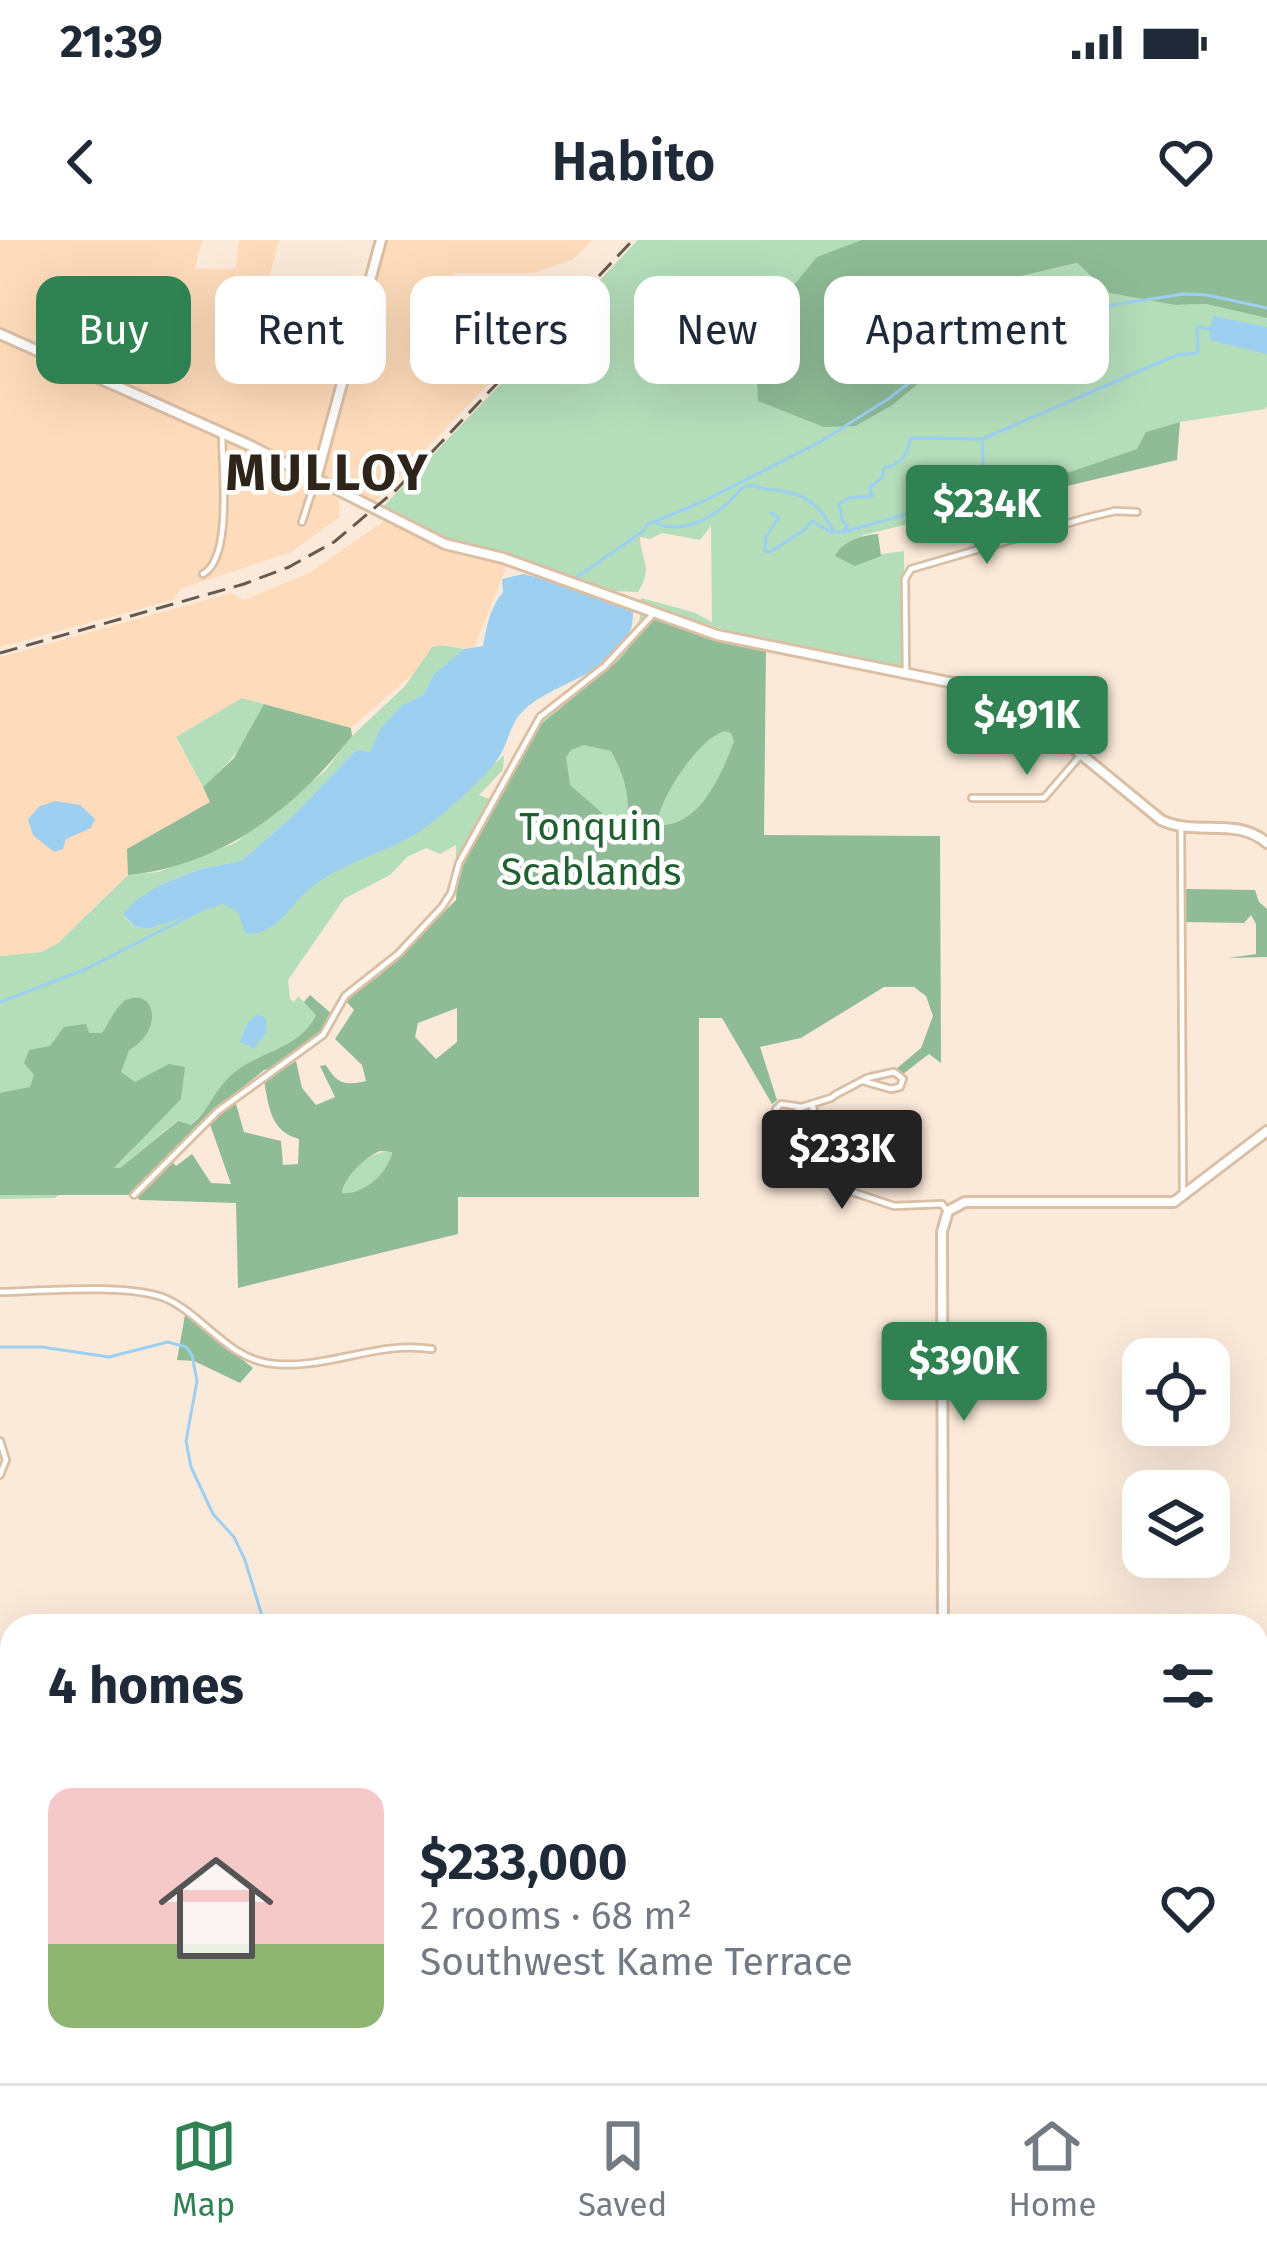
<!DOCTYPE html>
<meta charset="utf-8">
<style>
body{margin:0;font-family:"Fira Sans",sans-serif;background:#f6f6f7;color:#1f2937;height:100vh;display:flex;flex-direction:column;font-size:45px;white-space:nowrap}
*{box-sizing:border-box;margin:0}
p{font-size:39px;color:#747a83}
.icon{flex:none;width:66px;height:66px;fill:none;stroke:currentColor;stroke-width:2;stroke-linecap:round;stroke-linejoin:round}
.map{position:relative;flex:1;overflow:hidden}
.sheet{position:absolute;left:0px;top:1374px;width:1269px;height:471px;display:flex;flex-direction:column;background:#fff;border-radius:36px 36px 0 0;box-shadow:0 12px 48px #0002}
.sheet>*{flex:none}
.banner{position:absolute;left:36px;top:36px;width:1197px;height:108px;display:flex;gap:24px}
.controls{position:absolute;left:1122px;top:1098px;display:grid;gap:24px}
.controls a{display:grid;place-items:center;width:108px;height:108px;border-radius:24px;background:#fff;box-shadow:0 12px 48px #0002;font-size:60px}
.price{position:absolute;translate:-50% -102px;padding:0 27px;border-radius:12px;background:#308253;color:#fff;font-size:39px;line-height:78px;filter:drop-shadow(0 3px 6px #0008)}
.price::after{content:'';position:absolute;left:50%;top:72px;width:36px;height:27px;margin-left:-18px;background:inherit;clip-path:polygon(0 0,100% 0,50% 100%)}
.price.selected{background:#222;color:#fff}
ul{padding:0;list-style:none}
li{display:flex;align-items:center;gap:36px;height:300px;padding:0 48px}
li span{display:grid;place-items:center;flex:none;width:336px;height:240px;border-radius:24px;color:#555}
li>.icon{margin-inline-start:auto}
span .icon{width:144px;height:144px;fill:#fffc;stroke-width:1}
li b{font-size:51px}
h2{display:flex;justify-content:space-between;align-items:center;height:144px;padding:0 48px;font-size:51px}
.pill{padding:0 42px;border-radius:24px;background:#fff;box-shadow:0 12px 48px #0002;font-size:42px;line-height:108px}
.pill.selected{background:#308253;color:#fff}
.status{display:flex;justify-content:space-between;align-items:center;height:84px;padding:0 60px;background:#fff;direction:ltr}
.status svg{height:33px;fill:currentColor}
header{display:flex;justify-content:space-between;align-items:center;height:156px;padding:0 48px;background:#fff;font-size:54px;font-weight:600}
.tabs{display:flex;justify-content:space-around;align-items:center;height:168px;border-top:3px solid #e0e1e3;background:#fff;font-size:33px;color:#747a83}
.tabs a{display:grid;justify-items:center;gap:6px}
.tabs .selected{color:#308253}
.map>svg:first-child{display:block}
.built{fill:#fedbba}
.green{fill:#b4ddba}
.forest{fill:#8fbb96;fill-rule:evenodd}
.water{fill:#9dcff1}
.lines{fill:none;stroke-linecap:round;stroke-linejoin:round}
.stream{stroke:#9dcff1;stroke-width:3}
.street-casing{stroke:#dbbfa5;stroke-width:10}
.secondary-casing{stroke:#dbbfa5;stroke-width:14}
.street{stroke:#fff;stroke-width:4.5}
.secondary{stroke:#fff;stroke-width:8}
.rail{stroke:#665a4e;stroke-width:3;stroke-dasharray:18 9;stroke-linecap:butt}
.labels{text-anchor:middle;dominant-baseline:central;stroke-width:9;stroke-linejoin:round;paint-order:stroke}
.park-label{font-size:39px;fill:#1f6030;stroke:#fff}
.district-label{font-size:51px;font-weight:bold;letter-spacing:3px;fill:#2f241a;stroke:#fff}
</style>
<div class="status"><b>21:39</b><svg viewBox="0 0 49 12"><path d="M0 12V9h3v3zM5 12V6h3v6zM10 12V3h3v9zM15 12V0h3v12zM26 1h20v11H26zM47 4h2v5h-2z"/></svg></div>
<header><svg class="icon" aria-label="back" viewBox="0 0 24 24"><path d="M15 5l-7 7 7 7"/></svg>Habito<svg class="icon" aria-label="heart" viewBox="0 0 24 24"><path d="M12 20l-8-8c-3-5 5-10 8-4 3-6 11-1 8 4z"/></svg></header>
<div class="map">
<svg width="1267" height="1843" viewBox="0 0 1267 1843">
<rect width="100%" height="100%" fill="#fbeada"/>
<g class="built">
<path d="M 0,0 L 202,0 L 195,29 L 236,29 L 239,0 L 279,0 L 263,62 L 361,62 L 315,227 L 304,229 L 0,87 Z"/>
<path d="M 388,0 L 593,0 L 572,20 L 533,33 L 454,33 L 454,110 L 502,121 L 498,134 L 374,263 L 324,238 L 322,232 Z"/>
<path d="M 0,99 L 212,193 L 323,249 L 339,260 L 340,277 L 291,312 L 183,348 L 172,360 L 0,407 Z"/>
<path d="M 384,281 L 445,308 L 508,323 L 473,410 L 442,405 L 432,407 L 413,434 L 351,488 L 243,458 L 176,498 L 211,562 L 128,609 L 128,635 L 58,703 L 41,712 L 0,716 L 0,417 L 231,353 L 244,360 L 309,333 Z"/>
</g>
<g class="green">
<path d="M 638,0 L 937,0 L 941,124 L 958,76 L 962,44 L 982,45 L 1078,23 L 1176,65 L 1206,64 L 1267,78 L 1267,166 L 1265,169 L 1180,182 L 1147,192 L 1137,209 L 996,257 L 991,264 L 863,295 L 848,319 L 904,311 L 905,429 L 741,395 L 641,363 L 641,358 L 693,372 L 712,382 L 711,286 L 700,300 L 662,293 L 650,299 L 640,297 C 641,323 654,326 638,352 L 609,351 L 492,310 L 455,304 L 381,269 Z"/>
<path d="M 641,370 L 724,398 L 764,595 L 456,715 L 456,605 L 440,614 L 426,608 L 407,617 L 390,635 L 344,659 L 288,740 L 290,759 L 294,762 L 298,756 L 317,775 C 302,806 265,811 240,828 C 213,847 212,868 190,885 L 177,881 L 120,928 L 114,928 L 135,907 L 82,938 L 55,958 L 0,959 L 0,716 L 41,712 L 58,703 L 128,635 L 158,632 L 235,603 L 325,531 L 352,496 L 405,446 L 432,407 L 442,405 L 464,409 L 434,434 L 423,455 L 402,465 L 380,489 L 370,513 L 356,510 L 295,574 L 241,621 L 200,629 L 162,644 L 123,674 L 133,686 L 149,689 L 202,669 L 465,552 L 504,515 L 503,530 L 479,555 L 496,561 C 507,539 522,491 539,476 C 577,441 634,429 641,370 Z"/>
<path d="M 242,458 L 264,464 C 252,499 229,523 203,547 L 176,497 Z"/>
<path d="M 392,912 C 391,930 369,946 353,955 L 342,953 C 346,932 369,910 392,912 Z"/>
</g>
<g class="forest">
<path d="M 862,0 L 1267,0 L 1267,78 L 1206,64 L 1176,65 L 1110,53 L 1077,23 L 982,45 L 962,44 L 958,76 L 941,125 L 891,166 L 855,186 L 824,187 L 758,161 L 757,140 L 744,117 L 757,75 L 774,52 L 795,44 L 817,17 Z"/>
<path d="M 1180,182 L 1177,220 L 991,264 L 996,257 L 1137,209 L 1146,192 Z"/>
<path d="M 878,294 L 881,316 L 855,326 L 835,316 C 842,301 863,295 878,294 Z"/>
<path d="M 656,376 L 766,407 L 764,595 L 940,596 L 941,823 L 929,814 L 903,834 L 896,829 L 921,808 L 933,776 L 926,756 L 914,747 L 884,747 L 801,798 L 760,807 L 777,860 L 772,864 L 722,778 L 699,778 L 699,957 L 458,957 L 458,994 L 238,1048 L 236,963 L 140,960 L 133,955 L 0,955 L 0,853 L 30,847 L 34,835 L 24,823 L 29,810 L 50,806 L 64,787 L 86,784 L 89,793 L 102,793 C 108,785 117,764 126,760 C 156,747 164,791 129,810 L 121,832 L 135,842 L 169,824 L 185,827 L 181,859 L 114,928 L 120,928 L 178,881 L 191,885 C 212,868 213,847 240,828 C 265,811 302,806 316,775 L 304,762 L 310,755 L 333,775 L 326,790 L 314,801 L 272,828 L 264,830 L 210,874 L 236,864 L 244,892 L 281,901 L 283,925 L 298,924 L 299,899 C 270,891 269,867 264,841 L 296,821 L 302,848 L 316,865 L 335,857 L 320,826 L 326,825 C 337,844 345,846 366,841 L 362,825 L 335,799 L 354,770 L 345,760 L 379,736 L 456,660 L 460,623 L 539,486 L 619,420 ZM 725,491 L 731,493 L 734,501 C 722,534 699,589 657,585 C 658,560 699,497 725,491 ZM 584,505 L 611,511 C 627,540 638,577 614,604 L 609,603 L 602,573 L 570,545 L 566,517 L 571,510 ZM 457,768 L 457,802 L 436,819 L 415,797 L 418,783 ZM 208,879 L 231,944 L 211,943 L 192,914 L 176,926 L 171,920 ZM 380,911 L 392,912 C 390,931 363,956 342,953 C 344,937 365,917 380,911 Z"/>
<path d="M 264,464 L 351,488 L 352,496 C 296,568 221,626 128,635 L 127,609 L 210,562 L 203,547 L 234,518 Z"/>
<path d="M 1185,649 L 1255,650 L 1259,662 L 1267,669 L 1267,717 L 1228,718 L 1256,714 L 1256,684 L 1251,675 L 1244,683 L 1185,682 Z"/>
<path d="M 185,1075 L 253,1128 L 240,1143 L 194,1121 L 177,1120 Z"/>
<path d="M 394,1833 L 640,1833 L 640,1843 L 399,1841 Z"/>
</g>
<g class="water">
<path d="M 1213,76 L 1267,87 L 1267,114 L 1209,100 Z"/>
<path d="M 523,334 L 569,345 L 633,369 C 636,431 559,437 524,470 C 506,487 510,510 487,532 C 468,552 433,585 409,598 C 373,617 334,625 303,655 C 287,671 271,698 245,693 L 238,672 L 223,664 L 148,689 L 134,686 L 123,674 L 136,660 L 162,644 L 200,629 L 241,621 L 295,574 L 356,510 L 370,512 L 380,489 L 402,465 L 423,455 L 434,434 L 464,409 L 483,406 C 486,388 490,367 503,352 L 502,339 Z"/>
<path d="M 56,561 L 80,565 L 95,579 L 91,588 L 66,599 L 63,609 L 54,612 L 33,595 L 28,579 L 40,566 Z"/>
<path d="M 257,774 L 266,778 L 266,793 L 254,808 L 240,802 L 247,784 Z"/>
</g>
<g class="lines">
<g class="stream">
<path d="M 771,273 L 779,277 L 766,297 L 765,311 L 770,312 L 804,290 L 812,281 L 831,292"/>
<path d="M 656,283 C 681,295 714,278 733,258 C 739,252 739,248 747,246 C 756,244 757,248 766,249 C 801,252 817,259 834,292 L 843,292 L 848,285 L 843,282 L 839,264 L 849,258 L 872,256 L 870,247 L 882,238 L 884,228 C 904,223 906,216 911,198 L 982,199 L 1177,115 L 1198,113 L 1197,87 L 1212,89"/>
<path d="M 844,292 L 980,253 L 984,247 L 982,201"/>
<path d="M 574,339 L 642,292 L 648,284 L 702,262 L 820,202 L 888,159 L 986,84 L 1184,54 L 1207,55 L 1267,68"/>
<path d="M 0,762 L 86,729 L 205,668"/>
<path d="M 0,1107 L 42,1107 L 109,1117 L 168,1102 L 186,1107 L 192,1115 L 197,1141 L 186,1201 L 191,1227 L 213,1274 L 234,1297 L 245,1320 L 265,1386"/>
<path d="M 0,1646 L 12,1637"/>
<path d="M 533,1833 L 547,1843"/>
</g>
<defs>
<g id="street">
<path d="M 302,282 L 315,242"/>
<path d="M 203,334 C 233,318 222,226 222,193"/>
<path d="M 906,433 L 905,339 L 911,329 L 1086,278 L 1115,271 L 1137,272"/>
<path d="M 972,558 L 1044,558 L 1081,515"/>
<path d="M 1181,586 L 1183,952"/>
<path d="M 781,864 L 802,867 L 788,879 L 780,878 L 776,869 Z"/>
<path d="M 812,864 L 838,947 L 894,966 L 942,964 L 947,971"/>
<path d="M 812,864 L 815,886 L 820,890"/>
<path d="M 802,867 L 831,858 L 835,855 L 867,838 L 871,837 L 894,832 L 903,839 L 900,847 L 891,849 L 863,841"/>
<path d="M 134,955 L 218,871 L 323,795 L 345,756 L 398,714 L 442,667 L 451,653 L 459,623 L 540,477 L 605,426 L 655,372"/>
<path d="M 0,1052 C 42,1051 130,1043 167,1059 C 203,1076 227,1116 267,1123 C 324,1132 375,1100 432,1109"/>
<path d="M 0,1201 L 6,1220 L 0,1235"/>
</g>
<g id="secondary">
<path d="M 0,94 L 249,205 L 445,304 L 503,318 L 717,395 L 998,452 L 1026,469 L 1161,580 C 1196,597 1236,576 1267,603"/>
<path d="M 316,239 L 381,0"/>
<path d="M 943,1386 L 942,992 L 948,971 L 965,962 L 1174,962 L 1267,891"/>
<path d="M 1257,1443 L 1267,1443"/>
<path d="M 0,1770 L 12,1767"/>
<path d="M 941,1843 L 941,1833"/>
</g>
</defs>
<use href="#street" class="street-casing"/>
<use href="#secondary" class="secondary-casing"/>
<use href="#street" class="street"/>
<use href="#secondary" class="secondary"/>
<path class="rail" d="M 0,413 L 244,344 L 289,327 L 334,302 L 396,250 L 633,0"/>
</g>
<g class="labels">
<g class="park-label">
<text x="591" y="587">Tonquin<tspan x="591" dy="45">Scablands</tspan></text>
</g>
<g class="district-label">
<text x="328" y="233">MULLOY</text>
</g>
</g>
</svg>
<div class="controls">
<a><svg class="icon" aria-label="locate" viewBox="0 0 24 24"><circle cx="12" cy="12" r="6"/><path d="M12 2v4M12 18v4M2 12h4M18 12h4"/></svg></a>
<a><svg class="icon" aria-label="layers" viewBox="0 0 24 24"><path d="M12 4l9 5-9 5-9-5zM3 14l9 5 9-5"/></svg></a>
</div>
<b class="price" style="left:987px;top:327px">$234K</b>
<b class="price" style="left:1027px;top:538px">$491K</b>
<b class="price selected" style="left:842px;top:972px">$233K</b>
<b class="price" style="left:964px;top:1184px">$390K</b>
<div class="banner">
<a class="pill selected">Buy</a>
<a class="pill">Rent</a>
<a class="pill">Filters</a>
<a class="pill">New</a>
<a class="pill">Apartment</a>
</div>
<section class="sheet">
<h2>4 homes<svg class="icon" aria-label="filters" viewBox="0 0 24 24"><path d="M4 7h16M4 17h16"/><circle cx="9" cy="7" r="2"/><circle cx="15" cy="17" r="2"/></svg></h2>
<ul>
<li><span style="background:linear-gradient(#f6c9c9 65%,#8fb573 0)"><svg class="icon" aria-label="home" viewBox="0 0 24 24"><path d="M3 11l9-7 9 7M6 9v11h12V9"/></svg></span><div><b>$233,000</b><p>2 rooms · 68 m²</p><p>Southwest Kame Terrace</p></div><svg class="icon" aria-label="heart" viewBox="0 0 24 24"><path d="M12 20l-8-8c-3-5 5-10 8-4 3-6 11-1 8 4z"/></svg></li>
</ul>
</section>
</div>
<nav class="tabs">
<a class="selected"><svg class="icon" aria-label="map" viewBox="0 0 24 24"><path d="M3 6l6-2 6 2 6-2v14l-6 2-6-2-6 2zM9 4v14M15 6v14"/></svg>Map</a>
<a><svg class="icon" aria-label="saved" viewBox="0 0 24 24"><path d="M7 4h10v16l-5-4-5 4z"/></svg>Saved</a>
<a><svg class="icon" aria-label="home" viewBox="0 0 24 24"><path d="M3 11l9-7 9 7M6 9v11h12V9"/></svg>Home</a>
</nav>
